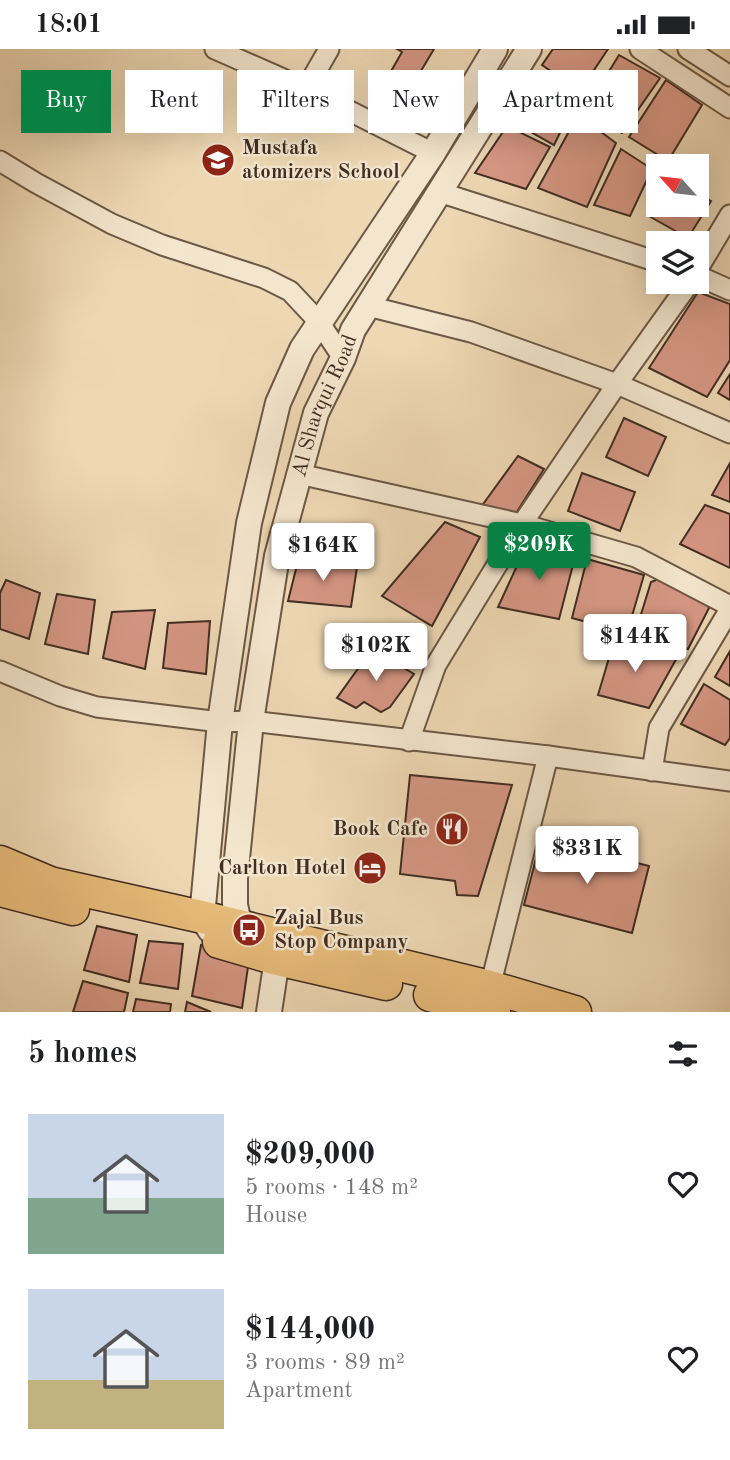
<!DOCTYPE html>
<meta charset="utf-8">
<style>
body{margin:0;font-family:"Old Standard TT",serif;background:#f2f2f2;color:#202124;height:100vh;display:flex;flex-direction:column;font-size:26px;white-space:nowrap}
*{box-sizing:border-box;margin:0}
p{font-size:23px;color:#757577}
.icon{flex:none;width:38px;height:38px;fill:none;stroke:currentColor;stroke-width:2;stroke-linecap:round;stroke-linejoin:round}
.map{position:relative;height:963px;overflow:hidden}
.sheet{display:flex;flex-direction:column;background:#fff;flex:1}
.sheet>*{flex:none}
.top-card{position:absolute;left:21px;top:21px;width:690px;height:63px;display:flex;gap:14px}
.needle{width:46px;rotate:297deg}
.tools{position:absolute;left:646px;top:105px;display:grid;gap:14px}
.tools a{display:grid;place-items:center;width:63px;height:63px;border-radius:0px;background:#fff;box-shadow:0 7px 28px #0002;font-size:35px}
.price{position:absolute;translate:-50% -60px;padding:0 16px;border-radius:7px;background:#fff;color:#222;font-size:23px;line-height:46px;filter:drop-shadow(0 2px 4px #0008)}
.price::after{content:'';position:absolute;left:50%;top:42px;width:21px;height:16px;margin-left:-10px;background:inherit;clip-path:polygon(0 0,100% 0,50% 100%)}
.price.on{background:#0b8043;color:#fff}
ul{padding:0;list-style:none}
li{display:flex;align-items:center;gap:21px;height:175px;padding:0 28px}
li span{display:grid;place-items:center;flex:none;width:196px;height:140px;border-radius:0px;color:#555}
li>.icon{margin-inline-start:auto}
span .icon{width:84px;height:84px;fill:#fffc;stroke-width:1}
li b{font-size:30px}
h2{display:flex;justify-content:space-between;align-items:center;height:84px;padding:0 28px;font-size:30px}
.tag{padding:0 24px;border-radius:0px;background:#fff;box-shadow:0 7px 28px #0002;font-size:24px;line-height:63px}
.tag.on{background:#0b8043;color:#fff}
.status{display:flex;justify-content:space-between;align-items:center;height:49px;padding:0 35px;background:#fff;direction:ltr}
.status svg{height:19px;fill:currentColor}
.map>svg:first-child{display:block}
.building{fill:#d69784;stroke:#402d22;stroke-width:2}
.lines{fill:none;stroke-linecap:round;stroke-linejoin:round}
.minor-casing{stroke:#6c5846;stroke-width:23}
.tertiary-casing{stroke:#6c5846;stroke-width:28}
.primary-casing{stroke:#402d22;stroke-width:35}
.minor{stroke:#f4e6ce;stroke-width:19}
.tertiary{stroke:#f4e6ce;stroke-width:24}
.primary{stroke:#e7bc7a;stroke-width:32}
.labels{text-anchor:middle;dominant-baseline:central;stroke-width:5;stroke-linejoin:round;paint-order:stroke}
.poi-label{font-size:21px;font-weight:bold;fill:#402d22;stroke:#f4e6ce;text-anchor:start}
.street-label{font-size:21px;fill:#402d22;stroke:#f4e6ce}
</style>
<div class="status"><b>18:01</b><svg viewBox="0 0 49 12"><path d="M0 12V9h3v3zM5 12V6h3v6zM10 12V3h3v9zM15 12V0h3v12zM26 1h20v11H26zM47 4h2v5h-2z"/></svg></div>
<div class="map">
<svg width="730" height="963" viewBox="0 0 730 963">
<rect width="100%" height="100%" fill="#eed8b4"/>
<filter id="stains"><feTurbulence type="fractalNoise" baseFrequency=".00286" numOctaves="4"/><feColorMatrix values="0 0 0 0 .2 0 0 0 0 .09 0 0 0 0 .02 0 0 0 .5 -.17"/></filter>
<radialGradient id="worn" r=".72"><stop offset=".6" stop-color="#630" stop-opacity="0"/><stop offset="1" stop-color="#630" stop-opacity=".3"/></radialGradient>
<g class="building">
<path d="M 397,0 L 434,0 L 409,42 L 386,31 L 402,3 Z"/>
<path d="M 553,0 L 608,0 L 580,42 L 542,16 Z"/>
<path d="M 619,6 L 660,29 L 622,84 L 584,63 Z"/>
<path d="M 537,23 L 577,49 L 554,96 L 510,71 Z"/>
<path d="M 666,31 L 702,56 L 668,112 L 629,88 Z"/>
<path d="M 578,66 L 616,94 L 587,158 L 538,139 Z"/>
<path d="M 507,77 L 550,98 L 526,140 L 475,124 Z"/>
<path d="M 621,100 L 652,120 L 630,167 L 594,156 Z"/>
<path d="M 696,143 L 711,152 L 688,189 L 647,166 L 658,148 L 658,156 L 696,156 Z"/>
<path d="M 698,243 L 730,255 L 730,311 L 707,348 L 649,319 Z"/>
<path d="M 730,325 L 730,351 L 718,344 Z"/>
<path d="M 624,369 L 666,388 L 648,427 L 606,408 Z"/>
<path d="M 518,407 L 544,420 L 513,469 L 481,458 Z"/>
<path d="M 730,414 L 730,453 L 712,446 Z"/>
<path d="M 582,424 L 635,443 L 620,482 L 568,462 Z"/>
<path d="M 705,456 L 730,465 L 730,519 L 680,495 Z"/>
<path d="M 445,473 L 480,488 L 432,577 L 382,547 Z"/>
<path d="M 528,493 L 575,508 L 559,570 L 498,558 Z"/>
<path d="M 299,508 L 357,518 L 351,558 L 288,552 Z"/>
<path d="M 587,510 L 644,526 L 627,584 L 572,569 Z"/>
<path d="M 661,529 L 704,550 L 709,559 L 688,600 L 634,588 L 651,533 Z"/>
<path d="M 6,531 L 40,544 L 29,590 L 0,580 L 0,544 Z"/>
<path d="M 57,545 L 95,551 L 88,605 L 45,595 Z"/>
<path d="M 155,561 L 145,620 L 103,609 L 112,563 Z"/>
<path d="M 210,572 L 206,625 L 163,619 L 168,574 Z"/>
<path d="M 611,591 L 644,600 L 679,605 L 649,659 L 598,646 L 611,602 Z"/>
<path d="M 372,600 L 414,625 L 390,658 L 381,663 L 364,653 L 356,659 L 337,649 Z"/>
<path d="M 730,602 L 730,637 L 715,628 Z"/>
<path d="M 704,635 L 730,651 L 730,689 L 725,696 L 681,675 Z"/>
<path d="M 410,726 L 512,736 L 478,847 L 457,846 L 455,832 L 400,825 Z"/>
<path d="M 541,790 L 649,817 L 632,884 L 524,856 Z"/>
<path d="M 97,877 L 137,886 L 129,933 L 84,921 Z"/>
<path d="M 149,892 L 183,895 L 178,940 L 140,934 Z"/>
<path d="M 201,896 L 249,911 L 242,959 L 192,947 Z"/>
<path d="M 83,932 L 128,944 L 124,963 L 73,963 Z"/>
<path d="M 136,950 L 171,955 L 170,963 L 133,963 Z"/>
<path d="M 187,953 L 211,963 L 185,963 Z"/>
</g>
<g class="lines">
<defs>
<g id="minor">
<path d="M 215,0 L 306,40 L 433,104"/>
<path d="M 640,0 L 730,59"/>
<path d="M 688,0 L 730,27"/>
<path d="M 306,40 L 329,0"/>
<path d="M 0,112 L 36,134 L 112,175 L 162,196 L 264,229 L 290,242 L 319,273 L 343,309"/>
<path d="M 439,143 L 658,213"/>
<path d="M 696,223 L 730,166"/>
<path d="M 696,226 L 730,241"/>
<path d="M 368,257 L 471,283 L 617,335 L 730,384"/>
<path d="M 299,425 L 522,475 L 636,508 L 730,557"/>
<path d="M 0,622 L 60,647 L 97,658 L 220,673 L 251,672 L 548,707 L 730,732"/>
<path d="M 409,692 L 436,616 L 522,475 L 617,335 L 690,233"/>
<path d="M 652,722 L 659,679 L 730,560"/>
<path d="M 490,938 L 548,707"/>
</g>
<g id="tertiary">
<path d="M 210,881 L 202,868 L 220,673 L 249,474 L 278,354 L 302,300 L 433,104 L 495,0"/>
<path id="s1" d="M 269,963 L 277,910 L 270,901 L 240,878 L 235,856 L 235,829 L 251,672 L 277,507 L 316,364 L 343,309 L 353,281 L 529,0"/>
</g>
<g id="primary">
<path d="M 0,813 L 50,834 L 202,868 L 490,938 L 575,963"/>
<path d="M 0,841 L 73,860"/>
<path d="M 219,893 L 277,910 L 386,935"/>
<path d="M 430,946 L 494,963"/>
</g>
</defs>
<use href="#minor" class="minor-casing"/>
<use href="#tertiary" class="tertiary-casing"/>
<use href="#primary" class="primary-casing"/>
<use href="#minor" class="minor"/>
<use href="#tertiary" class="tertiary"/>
<use href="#primary" class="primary"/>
</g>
<defs>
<symbol id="school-disc" viewBox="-11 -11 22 22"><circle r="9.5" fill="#8f2418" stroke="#f4e6ce"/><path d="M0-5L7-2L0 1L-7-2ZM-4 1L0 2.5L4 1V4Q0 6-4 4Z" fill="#fff"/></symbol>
<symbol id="restaurant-disc" viewBox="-11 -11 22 22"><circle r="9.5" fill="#8f2418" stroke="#f4e6ce"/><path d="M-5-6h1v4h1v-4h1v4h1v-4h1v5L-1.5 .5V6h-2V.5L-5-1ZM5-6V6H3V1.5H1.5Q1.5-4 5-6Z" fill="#fff"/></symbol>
<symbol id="hotel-disc" viewBox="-11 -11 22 22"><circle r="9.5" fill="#8f2418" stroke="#f4e6ce"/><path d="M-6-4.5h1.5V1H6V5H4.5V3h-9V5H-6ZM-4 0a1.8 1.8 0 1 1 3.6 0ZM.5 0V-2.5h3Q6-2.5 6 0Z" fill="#fff"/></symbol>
<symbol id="bus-disc" viewBox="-11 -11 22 22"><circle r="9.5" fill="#8f2418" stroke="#f4e6ce"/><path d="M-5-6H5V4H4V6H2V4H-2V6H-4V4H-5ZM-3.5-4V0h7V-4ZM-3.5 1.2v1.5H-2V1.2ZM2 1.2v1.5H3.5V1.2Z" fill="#fff"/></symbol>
</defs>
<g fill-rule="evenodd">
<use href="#school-disc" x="199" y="92" width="38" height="38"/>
<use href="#restaurant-disc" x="433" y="761" width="38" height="38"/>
<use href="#hotel-disc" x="351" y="800" width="38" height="38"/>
<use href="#bus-disc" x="230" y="862" width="38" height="38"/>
</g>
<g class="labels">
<g class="poi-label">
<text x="242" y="99">Mustafa<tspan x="242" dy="24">atomizers School</tspan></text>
<text x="428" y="780" text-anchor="end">Book Cafe</text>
<text x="346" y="819" text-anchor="end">Carlton Hotel</text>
<text x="274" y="869">Zajal Bus<tspan x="274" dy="24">Stop Company</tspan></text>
</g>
<g class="street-label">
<text stroke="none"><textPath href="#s1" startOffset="635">Al Sharqui Road</textPath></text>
</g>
</g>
<rect width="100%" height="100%" filter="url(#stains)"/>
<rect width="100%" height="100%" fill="url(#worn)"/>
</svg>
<div class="tools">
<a><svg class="needle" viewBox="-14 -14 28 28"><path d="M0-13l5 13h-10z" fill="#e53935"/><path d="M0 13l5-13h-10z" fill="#757577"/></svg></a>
<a><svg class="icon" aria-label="layers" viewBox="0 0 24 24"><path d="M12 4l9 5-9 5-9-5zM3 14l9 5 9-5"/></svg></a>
</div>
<b class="price on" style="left:539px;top:533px">$209K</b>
<b class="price" style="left:323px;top:534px">$164K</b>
<b class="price" style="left:635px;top:625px">$144K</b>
<b class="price" style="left:376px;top:634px">$102K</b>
<b class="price" style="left:587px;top:837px">$331K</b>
<div class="top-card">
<a class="tag on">Buy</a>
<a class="tag">Rent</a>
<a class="tag">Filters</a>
<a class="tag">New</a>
<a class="tag">Apartment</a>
</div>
</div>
<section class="sheet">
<h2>5 homes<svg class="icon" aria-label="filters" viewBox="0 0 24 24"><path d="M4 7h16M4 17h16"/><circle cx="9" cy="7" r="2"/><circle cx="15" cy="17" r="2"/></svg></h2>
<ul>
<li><span style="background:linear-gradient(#c9d6e8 60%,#7fa58c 0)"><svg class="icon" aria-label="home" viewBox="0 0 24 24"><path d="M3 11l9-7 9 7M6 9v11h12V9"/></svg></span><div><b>$209,000</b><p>5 rooms · 148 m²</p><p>House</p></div><svg class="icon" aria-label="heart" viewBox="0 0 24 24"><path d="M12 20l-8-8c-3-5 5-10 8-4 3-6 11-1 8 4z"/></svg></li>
<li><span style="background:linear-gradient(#c9d6e8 65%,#c2b280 0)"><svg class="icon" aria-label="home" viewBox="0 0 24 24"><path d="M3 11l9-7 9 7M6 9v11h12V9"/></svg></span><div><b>$144,000</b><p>3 rooms · 89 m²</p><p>Apartment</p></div><svg class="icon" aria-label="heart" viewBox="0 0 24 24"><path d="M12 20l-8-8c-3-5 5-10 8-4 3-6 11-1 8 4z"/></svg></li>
</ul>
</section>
